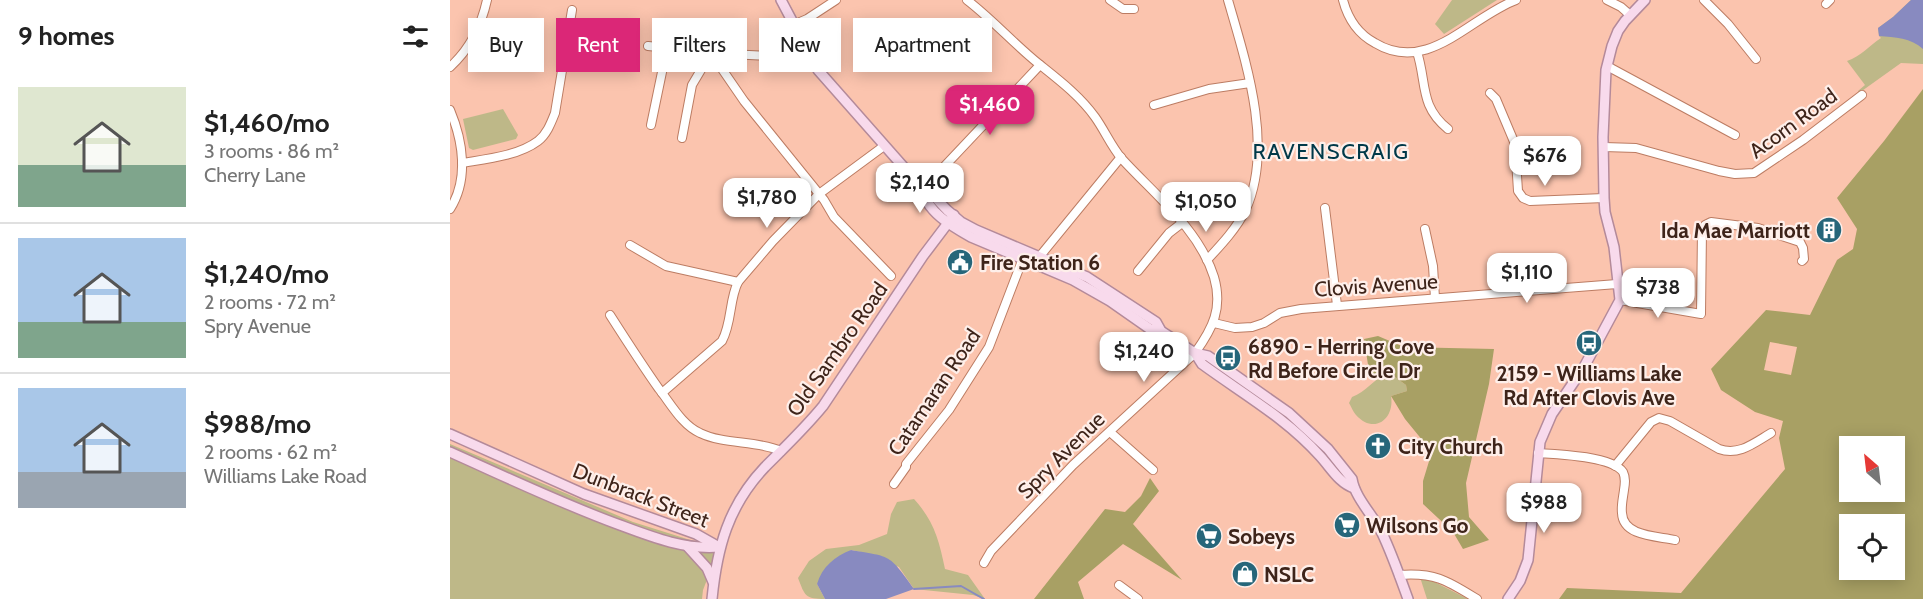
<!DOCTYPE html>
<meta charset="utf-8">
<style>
body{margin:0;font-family:Cabin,sans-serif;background:#f2f2f2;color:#222;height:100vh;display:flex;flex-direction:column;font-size:22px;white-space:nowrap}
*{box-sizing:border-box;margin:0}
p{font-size:20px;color:#767676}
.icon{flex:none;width:33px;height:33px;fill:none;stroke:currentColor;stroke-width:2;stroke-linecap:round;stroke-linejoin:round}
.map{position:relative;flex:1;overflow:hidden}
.sheet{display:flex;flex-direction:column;background:#fff;width:450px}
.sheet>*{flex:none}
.banner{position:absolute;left:18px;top:18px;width:570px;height:54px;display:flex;gap:12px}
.needle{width:39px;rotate:332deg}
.fabs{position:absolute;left:1389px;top:436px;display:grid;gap:12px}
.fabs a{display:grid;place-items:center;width:66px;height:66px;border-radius:0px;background:#fff;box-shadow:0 3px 15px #0003;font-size:30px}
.price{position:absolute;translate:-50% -51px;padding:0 14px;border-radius:12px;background:#fff;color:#222;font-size:20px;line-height:39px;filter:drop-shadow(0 2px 3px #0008)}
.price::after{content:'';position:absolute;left:50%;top:36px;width:18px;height:14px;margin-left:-9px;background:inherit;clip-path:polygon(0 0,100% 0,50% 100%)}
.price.active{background:#db2777;color:#fff}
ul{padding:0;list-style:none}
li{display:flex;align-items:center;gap:18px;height:150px;padding:0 18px}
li+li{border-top:2px solid #e0e0e0}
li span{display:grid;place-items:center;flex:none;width:168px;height:120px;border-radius:0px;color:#555}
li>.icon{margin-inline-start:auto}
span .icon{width:72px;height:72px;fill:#fffc;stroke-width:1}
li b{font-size:26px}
h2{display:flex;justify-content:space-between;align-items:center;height:72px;padding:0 18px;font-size:26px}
.tag{padding:0 21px;border-radius:0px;background:#fff;box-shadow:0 3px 15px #0003;font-size:21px;line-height:54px}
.tag.active{background:#db2777;color:#fff}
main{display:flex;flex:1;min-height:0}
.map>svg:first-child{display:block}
.green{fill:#beb888}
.forest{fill:#a8a064;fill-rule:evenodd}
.water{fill:#888ac0}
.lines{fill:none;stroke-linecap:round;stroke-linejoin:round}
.stream{stroke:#888ac0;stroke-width:2}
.minor-casing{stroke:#bc7c63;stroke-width:10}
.major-casing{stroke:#b48a9a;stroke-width:12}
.minor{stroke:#fff;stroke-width:8}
.major{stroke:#f8daec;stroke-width:9}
.labels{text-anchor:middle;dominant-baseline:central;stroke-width:4.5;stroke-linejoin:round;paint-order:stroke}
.street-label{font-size:21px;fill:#3e241a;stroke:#feefea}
.poi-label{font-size:21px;font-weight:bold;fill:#3e241a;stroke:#feefea;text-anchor:start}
.neighbourhood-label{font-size:22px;letter-spacing:1.5px;fill:#003949;stroke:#feefea}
</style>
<main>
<section class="sheet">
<h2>9 homes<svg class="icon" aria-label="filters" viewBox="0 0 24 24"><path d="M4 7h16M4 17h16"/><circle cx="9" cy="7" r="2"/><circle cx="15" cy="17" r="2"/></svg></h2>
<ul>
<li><span style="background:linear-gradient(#dfe7d0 65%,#7fa58c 0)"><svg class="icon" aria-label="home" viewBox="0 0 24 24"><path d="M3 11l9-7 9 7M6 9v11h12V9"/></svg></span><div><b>$1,460/mo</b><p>3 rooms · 86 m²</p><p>Cherry Lane</p></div></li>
<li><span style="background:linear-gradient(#a9c7e8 70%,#7fa58c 0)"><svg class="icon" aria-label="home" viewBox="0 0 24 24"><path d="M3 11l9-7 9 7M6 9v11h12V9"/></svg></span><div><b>$1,240/mo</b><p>2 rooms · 72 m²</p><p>Spry Avenue</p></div></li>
<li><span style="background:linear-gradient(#a9c7e8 70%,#9aa5b1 0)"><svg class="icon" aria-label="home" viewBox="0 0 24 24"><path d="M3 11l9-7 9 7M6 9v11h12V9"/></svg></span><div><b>$988/mo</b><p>2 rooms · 62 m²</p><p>Williams Lake Road</p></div></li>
</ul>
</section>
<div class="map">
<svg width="1473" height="599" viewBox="0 0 1473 599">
<rect width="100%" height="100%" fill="#fbc4ae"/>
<g class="green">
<path d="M 1002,0 L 1047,0 L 994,34 L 985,24 Z"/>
<path d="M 1461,0 L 1473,0 L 1473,64 L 1451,63 L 1409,93 L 1408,91 L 1415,85 L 1397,61 C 1411,56 1419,46 1431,38 L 1429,36 L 1428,28 L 1443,17 Z"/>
<path d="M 53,109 L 68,135 L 66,139 L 23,150 L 19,148 L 13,119 Z"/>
<path d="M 938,372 L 956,385 L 957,391 L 941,396 C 945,419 924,435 906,415 C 903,412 901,406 899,403 L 902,397 C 916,392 924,379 938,372 Z"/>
<path d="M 0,444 L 183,522 L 269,549 L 253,590 L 252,599 L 0,599 Z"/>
<path d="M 464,499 C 484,521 489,540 495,569 L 518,575 L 535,599 L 523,595 L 464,589 L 449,567 L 411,552 L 401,550 L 367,584 L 375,599 C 355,599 355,596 348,578 L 359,561 L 376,549 L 409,545 L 437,534 L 441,514 L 447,502 Z"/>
<path d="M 969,574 L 1018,599 L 977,599 Z"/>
</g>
<g class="forest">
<path d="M 1473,89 L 1473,599 L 1109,599 L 1117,588 L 1231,593 L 1335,469 L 1329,438 L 1333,421 L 1305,412 L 1271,390 L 1261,369 L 1316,310 L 1360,315 L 1387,260 L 1403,249 L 1407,229 L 1387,198 L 1434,141 ZM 1320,342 L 1347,347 L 1341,375 L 1314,370 ZM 1400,447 L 1444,447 L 1444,492 L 1400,492 ZM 1400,525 L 1444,525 L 1444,570 L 1400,570 Z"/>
<path d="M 928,336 L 954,347 L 1044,349 L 1039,384 L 1016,483 L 1019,517 L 1039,540 L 1013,549 L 1003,532 L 973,504 L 973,481 L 980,458 L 973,441 L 955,419 L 941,396 L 957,391 L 956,385 L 938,372 L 925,379 L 919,371 L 914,339 Z"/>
<path d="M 700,478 L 709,491 L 683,524 L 732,580 L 673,544 L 628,582 L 634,599 L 584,599 L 655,509 L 675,512 L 691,496 Z"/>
</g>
<g class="water">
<path d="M 1461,0 L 1473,0 L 1473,49 C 1461,38 1445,37 1429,36 L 1428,28 L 1443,17 Z"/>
<path d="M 401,550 C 442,557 439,554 464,589 L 436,599 L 375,599 L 367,584 C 372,567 385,556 401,550 Z"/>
</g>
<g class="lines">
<path class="stream" d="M 464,589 L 511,586 L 534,599"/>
<defs>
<g id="minor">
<path d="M 517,0 C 543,20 564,44 589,64 C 609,80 630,96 645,117 C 655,131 661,146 672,159 C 705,195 749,229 764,277 C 773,308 763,328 745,353 L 623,465 L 541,551 L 534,563"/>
<path d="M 660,0 L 673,9 L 684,9"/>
<path d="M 893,0 C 898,19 908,34 925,43 C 978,75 1020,17 1066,0"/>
<path d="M 1157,0 L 1171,7 L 1180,15"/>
<path d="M 1254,0 L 1278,24 L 1306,59"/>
<path d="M 1376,4 L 1380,0"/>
<path d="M 343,25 L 357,19 L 386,0"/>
<path d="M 198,46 L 279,54 L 320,56 L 334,53 L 353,44"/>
<path d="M 967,52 C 977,82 969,106 998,129"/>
<path d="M 261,53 L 294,101 L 374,200 L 384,217 L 441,276"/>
<path d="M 1157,66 L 1285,135"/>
<path d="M 0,67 C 20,49 31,27 37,0"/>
<path d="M 1040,93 L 1046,99 L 1065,144 L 1068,191 L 1073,198 L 1080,201 L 1154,198"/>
<path d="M 704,105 L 759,89 L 800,83"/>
<path d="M 0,110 C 13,141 19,179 0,209"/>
<path d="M 201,125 L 217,48"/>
<path d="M 232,138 L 242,85 L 261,53"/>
<path d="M 1154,147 L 1186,148 L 1269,171 L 1285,174 L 1304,173 L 1353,140 L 1412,95"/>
<path d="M 12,163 C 36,159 68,156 88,141 C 97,134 101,123 105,113 L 122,10"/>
<path d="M 473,189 L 590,65"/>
<path d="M 875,208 L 887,305"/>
<path d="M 975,229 L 983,266 L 985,298"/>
<path d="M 180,245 L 216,266 L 288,282"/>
<path d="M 590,256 L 671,157"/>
<path d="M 757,260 C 771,245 787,228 796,209 C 824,147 796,62 778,0"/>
<path d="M 688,271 L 719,233 L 732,223"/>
<path d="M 1170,300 L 1251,314 L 1252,230 L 1255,225 L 1261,222 L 1308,228 L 1350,242 L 1353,248 L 1354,259 L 1352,261"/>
<path d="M 160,315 C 176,340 192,365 209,389 C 221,404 232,425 250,433 C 275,445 306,440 331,451"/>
<path d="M 764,323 L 785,328 L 802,327 L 814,323 L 830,313 L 851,309 L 1167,284"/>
<path d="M 212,393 L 272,341 C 282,323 279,300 288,282 L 323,241 L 369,194 L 434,146"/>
<path d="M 660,432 L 703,470"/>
<path d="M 1088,453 C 1107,454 1162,456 1173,472 C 1176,478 1175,484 1174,490 C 1173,498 1171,506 1172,513 C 1173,537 1208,536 1225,540"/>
<path d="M 1165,466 L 1201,422 L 1209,418 L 1220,421 L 1269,449 C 1289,456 1304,443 1321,433"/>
<path d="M 444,484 L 456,467 L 456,464 L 499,410 L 539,347 L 575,253"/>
<path d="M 949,575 C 985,572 998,581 1027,599"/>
<path d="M 669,585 L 688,599"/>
</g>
<g id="major">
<path d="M 331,0 L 368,70 L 473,189 L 480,192 L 497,210 L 511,222 L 526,230 L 637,277 L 706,322 L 711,331 L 745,353 L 758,356 L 839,413 L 878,449 L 902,479 C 905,498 923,515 932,533 C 942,554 950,577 958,599"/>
<path d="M 473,189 C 475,211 503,227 521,237 L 623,280 L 660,301 L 700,329 L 711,331"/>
<path d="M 745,353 L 752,364 C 793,394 836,418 870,456 C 881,468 889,483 904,488"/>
<path d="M 0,434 L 134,494 L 246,534 L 269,547"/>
<path d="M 0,452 C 56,477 112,504 170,525 C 202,537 235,550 269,547"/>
<path d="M 237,546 L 257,568 L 263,582"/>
<path d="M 262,599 C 267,548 278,506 315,467 C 335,447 355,428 373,406 L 473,256 L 504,215"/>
<path d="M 1058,599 L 1070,581 L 1078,560 L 1090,442 L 1102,414 L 1134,367 L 1170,300 L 1164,247 L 1155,212 L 1154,198 L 1153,137 L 1156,70 L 1162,46 L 1168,31 L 1175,21 L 1195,0"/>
</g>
</defs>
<use href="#minor" class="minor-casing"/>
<use href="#major" class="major-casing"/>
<use href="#minor" class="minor"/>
<use href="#major" class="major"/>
</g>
<defs>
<symbol id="building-disc" viewBox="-11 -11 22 22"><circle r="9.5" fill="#26667a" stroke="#feefea"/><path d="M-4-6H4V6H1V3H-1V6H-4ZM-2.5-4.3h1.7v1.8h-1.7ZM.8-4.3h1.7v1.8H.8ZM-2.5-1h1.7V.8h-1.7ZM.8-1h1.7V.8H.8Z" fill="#fff"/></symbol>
<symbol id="civic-disc" viewBox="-11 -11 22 22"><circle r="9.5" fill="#26667a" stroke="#feefea"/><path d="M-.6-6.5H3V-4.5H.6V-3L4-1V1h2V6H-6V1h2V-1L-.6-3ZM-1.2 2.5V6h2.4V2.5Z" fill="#fff"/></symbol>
<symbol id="bus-disc" viewBox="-11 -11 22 22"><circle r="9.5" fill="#26667a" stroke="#feefea"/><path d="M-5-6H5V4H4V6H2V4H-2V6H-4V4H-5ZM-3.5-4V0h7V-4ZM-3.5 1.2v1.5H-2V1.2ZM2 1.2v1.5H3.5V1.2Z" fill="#fff"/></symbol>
<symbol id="church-disc" viewBox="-11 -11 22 22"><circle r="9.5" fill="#26667a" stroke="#feefea"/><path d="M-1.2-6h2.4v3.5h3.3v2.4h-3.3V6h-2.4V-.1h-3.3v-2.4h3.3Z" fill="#fff"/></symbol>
<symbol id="supermarket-disc" viewBox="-11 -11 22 22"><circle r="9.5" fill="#26667a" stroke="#feefea"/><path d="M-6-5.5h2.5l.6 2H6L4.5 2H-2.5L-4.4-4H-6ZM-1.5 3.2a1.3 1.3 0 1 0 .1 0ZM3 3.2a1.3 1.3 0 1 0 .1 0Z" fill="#fff"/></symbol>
<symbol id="shop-disc" viewBox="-11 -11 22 22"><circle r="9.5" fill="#26667a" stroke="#feefea"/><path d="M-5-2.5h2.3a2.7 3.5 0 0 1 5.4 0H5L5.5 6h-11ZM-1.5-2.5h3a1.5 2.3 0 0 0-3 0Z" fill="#fff"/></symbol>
</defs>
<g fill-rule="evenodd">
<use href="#building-disc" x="1364" y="215" width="30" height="30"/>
<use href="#civic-disc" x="495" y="247" width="30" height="30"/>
<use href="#bus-disc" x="1124" y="328" width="30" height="30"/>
<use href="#bus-disc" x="763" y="343" width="30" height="30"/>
<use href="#church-disc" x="913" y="431" width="30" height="30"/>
<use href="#supermarket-disc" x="882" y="510" width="30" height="30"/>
<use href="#supermarket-disc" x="744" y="521" width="30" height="30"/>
<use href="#shop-disc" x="780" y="559" width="30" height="30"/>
</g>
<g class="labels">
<g class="street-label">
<text transform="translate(1343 123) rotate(-36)">Acorn Road</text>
<text transform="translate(926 285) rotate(-4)">Clovis Avenue</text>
<text transform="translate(387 349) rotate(-55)">Old Sambro Road</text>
<text transform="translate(484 392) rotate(-56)">Catamaran Road</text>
<text transform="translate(611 455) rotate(-45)">Spry Avenue</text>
<text transform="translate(191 495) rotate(21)">Dunbrack Street</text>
</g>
<g class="poi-label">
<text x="1360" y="230" text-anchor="end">Ida Mae Marriott</text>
<text x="530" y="262">Fire Station 6</text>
<text x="798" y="346">6890 - Herring Cove<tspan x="798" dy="24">Rd Before Circle Dr</tspan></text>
<text x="1139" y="373" text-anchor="middle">2159 - Williams Lake<tspan x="1139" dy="24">Rd After Clovis Ave</tspan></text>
<text x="948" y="446">City Church</text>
<text x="916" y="525">Wilsons Go</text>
<text x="778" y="536">Sobeys</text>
<text x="814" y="574">NSLC</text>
</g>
<g class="neighbourhood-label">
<text x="881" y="151">RAVENSCRAIG</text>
</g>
</g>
</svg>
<div class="fabs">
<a><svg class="needle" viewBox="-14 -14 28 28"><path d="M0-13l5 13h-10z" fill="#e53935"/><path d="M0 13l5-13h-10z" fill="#767676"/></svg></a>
<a><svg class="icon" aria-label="locate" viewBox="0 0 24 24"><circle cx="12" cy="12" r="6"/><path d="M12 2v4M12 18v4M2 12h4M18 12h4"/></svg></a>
</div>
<b class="price active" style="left:540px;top:136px">$1,460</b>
<b class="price" style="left:1095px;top:187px">$676</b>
<b class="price" style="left:470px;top:214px">$2,140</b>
<b class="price" style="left:317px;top:229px">$1,780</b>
<b class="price" style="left:756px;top:233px">$1,050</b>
<b class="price" style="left:1077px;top:304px">$1,110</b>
<b class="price" style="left:1208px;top:319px">$738</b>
<b class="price" style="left:694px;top:383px">$1,240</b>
<b class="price" style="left:1094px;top:534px">$988</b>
<div class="banner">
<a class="tag">Buy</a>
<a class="tag active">Rent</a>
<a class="tag">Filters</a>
<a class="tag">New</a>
<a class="tag">Apartment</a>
</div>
</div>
</main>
